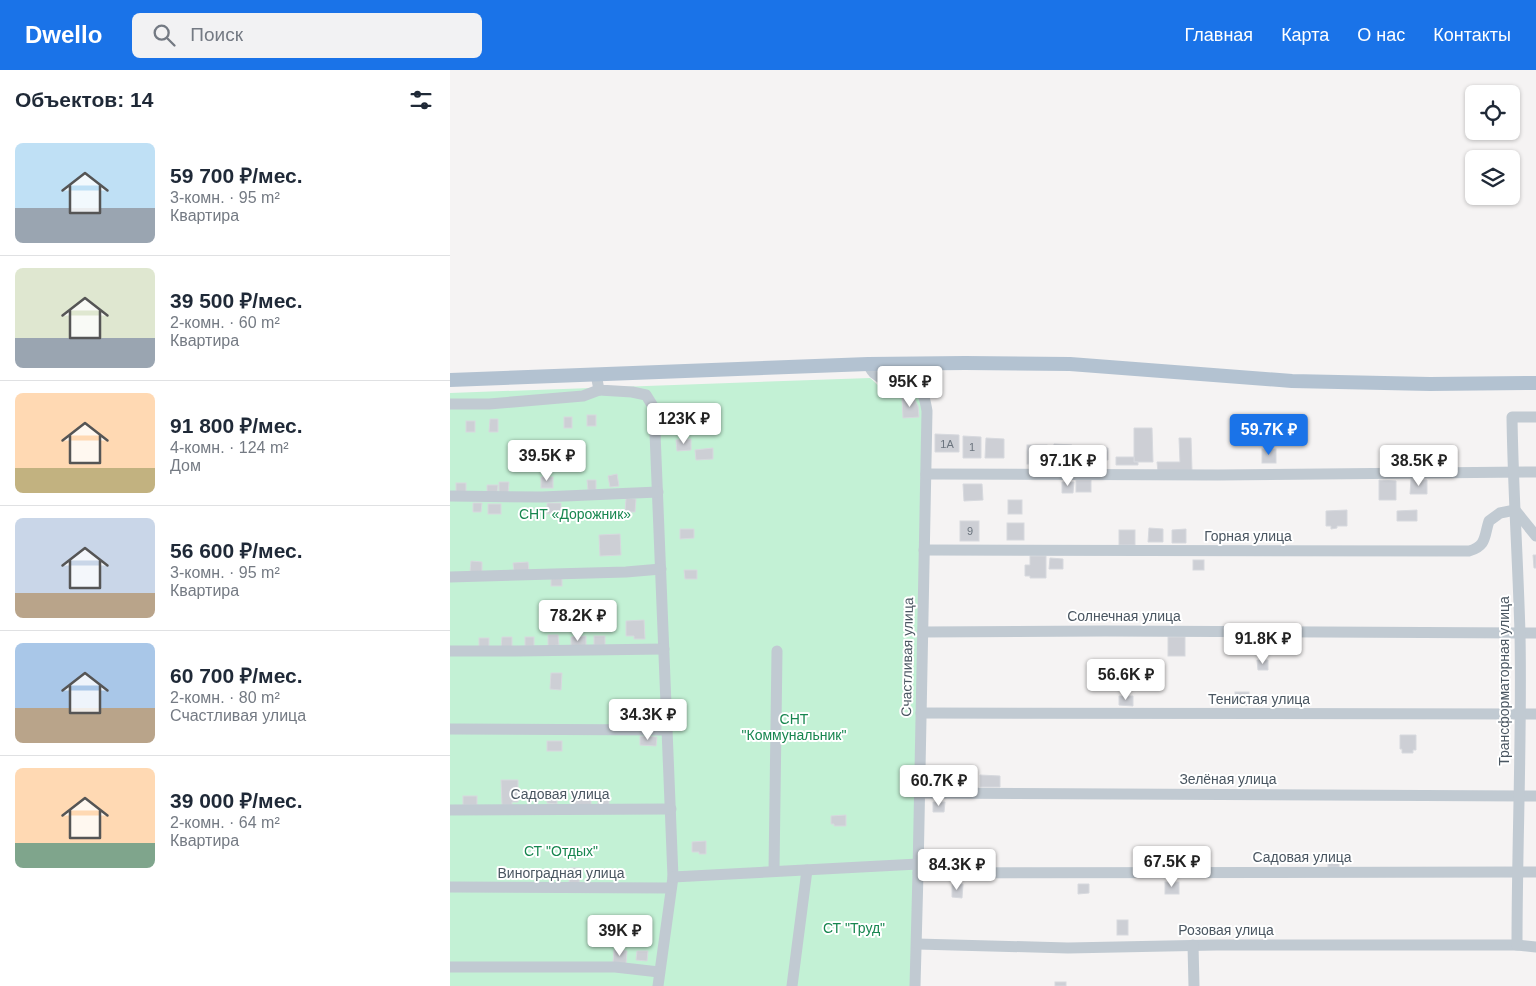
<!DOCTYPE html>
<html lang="ru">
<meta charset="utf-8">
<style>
body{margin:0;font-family:Arial,sans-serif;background:#f2f2f3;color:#1f2937;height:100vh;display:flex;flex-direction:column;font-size:19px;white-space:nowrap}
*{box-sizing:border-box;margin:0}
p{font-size:16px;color:#747a83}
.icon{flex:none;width:28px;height:28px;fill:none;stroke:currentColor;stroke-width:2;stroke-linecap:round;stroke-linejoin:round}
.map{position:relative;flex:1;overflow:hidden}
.sheet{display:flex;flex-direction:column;background:#fff;width:450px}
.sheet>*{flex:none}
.fabs{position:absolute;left:1015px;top:15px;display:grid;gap:10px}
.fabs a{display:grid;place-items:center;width:55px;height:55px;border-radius:8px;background:#fff;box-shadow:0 1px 4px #0004;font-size:25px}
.price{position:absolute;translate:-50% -42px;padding:0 11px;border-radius:5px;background:#fff;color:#222;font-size:16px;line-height:32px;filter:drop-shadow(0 1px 2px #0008)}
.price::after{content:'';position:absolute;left:50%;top:30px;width:15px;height:11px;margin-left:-8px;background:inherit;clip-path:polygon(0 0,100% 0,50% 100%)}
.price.current{background:#1a73e8;color:#fff}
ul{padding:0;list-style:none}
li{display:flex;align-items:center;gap:15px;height:125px;padding:0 15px}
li+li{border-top:1px solid #e0e1e3}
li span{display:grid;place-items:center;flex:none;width:140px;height:100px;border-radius:8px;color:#555}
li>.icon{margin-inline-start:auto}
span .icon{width:60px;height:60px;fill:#fffc;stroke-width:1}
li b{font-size:21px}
h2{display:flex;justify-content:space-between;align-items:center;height:60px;padding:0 15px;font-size:21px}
header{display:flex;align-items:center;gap:30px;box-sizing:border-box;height:70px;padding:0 25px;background:#1a73e8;color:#fff}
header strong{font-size:24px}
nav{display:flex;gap:28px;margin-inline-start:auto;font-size:18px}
.search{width:350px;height:45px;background:#f2f2f3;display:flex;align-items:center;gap:12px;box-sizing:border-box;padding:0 18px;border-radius:8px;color:#747a83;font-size:19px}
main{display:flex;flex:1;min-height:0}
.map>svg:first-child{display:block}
.green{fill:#c3f1d5}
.building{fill:#cdcfd5;stroke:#d7d9de}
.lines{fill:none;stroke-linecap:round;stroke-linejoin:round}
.minor{stroke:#c1cad2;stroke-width:11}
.major{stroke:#b3c2d1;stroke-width:14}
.labels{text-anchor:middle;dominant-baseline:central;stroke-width:4;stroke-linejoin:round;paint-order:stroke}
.number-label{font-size:11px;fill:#6b747e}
.park-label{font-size:14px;fill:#17864f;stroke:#fff}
.street-label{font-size:14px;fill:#4a5661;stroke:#fff}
</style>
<header>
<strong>Dwello</strong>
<div class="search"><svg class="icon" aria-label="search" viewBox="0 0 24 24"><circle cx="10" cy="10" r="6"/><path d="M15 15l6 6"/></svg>Поиск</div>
<nav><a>Главная</a><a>Карта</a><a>О нас</a><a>Контакты</a></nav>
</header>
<main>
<section class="sheet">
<h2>Объектов: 14<svg class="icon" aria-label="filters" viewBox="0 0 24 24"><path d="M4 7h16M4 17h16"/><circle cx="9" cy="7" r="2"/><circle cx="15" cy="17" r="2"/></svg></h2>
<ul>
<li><span style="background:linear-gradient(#bfe0f5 65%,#9aa5b1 0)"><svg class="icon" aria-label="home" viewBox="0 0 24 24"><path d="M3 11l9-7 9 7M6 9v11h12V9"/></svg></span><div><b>59 700 ₽/мес.</b><p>3-комн. · 95 m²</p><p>Квартира</p></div></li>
<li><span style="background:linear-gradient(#dfe7d0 70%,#9aa5b1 0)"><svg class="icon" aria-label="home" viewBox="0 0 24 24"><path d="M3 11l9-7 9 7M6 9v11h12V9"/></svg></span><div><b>39 500 ₽/мес.</b><p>2-комн. · 60 m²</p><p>Квартира</p></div></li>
<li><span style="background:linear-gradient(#ffd9b3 75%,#c2b280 0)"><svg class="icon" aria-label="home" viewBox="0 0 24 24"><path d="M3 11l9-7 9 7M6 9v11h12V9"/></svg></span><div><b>91 800 ₽/мес.</b><p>4-комн. · 124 m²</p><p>Дом</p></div></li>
<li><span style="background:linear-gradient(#c9d6e8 75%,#b9a48a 0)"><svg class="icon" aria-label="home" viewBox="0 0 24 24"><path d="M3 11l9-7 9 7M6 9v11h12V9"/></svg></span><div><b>56 600 ₽/мес.</b><p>3-комн. · 95 m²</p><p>Квартира</p></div></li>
<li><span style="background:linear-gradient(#a9c7e8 65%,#b9a48a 0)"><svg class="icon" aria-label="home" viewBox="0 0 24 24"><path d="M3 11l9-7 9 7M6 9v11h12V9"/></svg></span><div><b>60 700 ₽/мес.</b><p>2-комн. · 80 m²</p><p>Счастливая улица</p></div></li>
<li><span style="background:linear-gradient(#ffd9b3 75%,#7fa58c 0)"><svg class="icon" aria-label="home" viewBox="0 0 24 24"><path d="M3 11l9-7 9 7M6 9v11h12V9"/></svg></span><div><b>39 000 ₽/мес.</b><p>2-комн. · 64 m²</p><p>Квартира</p></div></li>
</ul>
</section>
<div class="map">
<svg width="1086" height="916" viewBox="0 0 1086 916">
<rect width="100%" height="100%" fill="#f5f3f3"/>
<g class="green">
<path d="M 420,308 C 423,310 426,314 429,316 C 443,324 455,317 470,325 L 473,343 L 468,794 L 223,807 L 208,916 L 0,916 L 0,323 Z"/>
<path d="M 466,798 L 460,916 L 210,916 L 225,809 Z"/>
</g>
<g class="building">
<path d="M 452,328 L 464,328 L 468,336 L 469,347 L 453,348 Z"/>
<rect x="137" y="345" width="9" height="11"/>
<rect x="114" y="347" width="8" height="11"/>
<path d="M 40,349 L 48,349 L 48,362 L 39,362 Z"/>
<rect x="16" y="351" width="9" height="11"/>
<path d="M 684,358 L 702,358 L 703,392 L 684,392 Z"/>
<path d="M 485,364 L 509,365 L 509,382 L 485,382 Z"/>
<path d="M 513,366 L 531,367 L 531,388 L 513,388 Z"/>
<path d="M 536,368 L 554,369 L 554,388 L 535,388 Z"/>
<path d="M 729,368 L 741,368 L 742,401 L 708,402 L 707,392 L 730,392 Z"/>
<path d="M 241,369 L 241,380 L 227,381 L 226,370 Z"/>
<path d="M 604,374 L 622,375 L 621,394 L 603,393 Z"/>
<rect x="577" y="375" width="20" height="19"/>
<path d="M 988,377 L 989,397 L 972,398 L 970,378 Z"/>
<path d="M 263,378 L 263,389 L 246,390 L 245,380 Z"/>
<path d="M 645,378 L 658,378 L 658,390 L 644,390 Z"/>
<rect x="812" y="379" width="14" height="14"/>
<path d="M 666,387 L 684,387 L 684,392 L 688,392 L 688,395 L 666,395 Z"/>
<path d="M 167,404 L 169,416 L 160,417 L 158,406 Z"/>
<rect x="91" y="407" width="12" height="11"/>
<path d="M 961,409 L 977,410 L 977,424 L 960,424 Z"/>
<path d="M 137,410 L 146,410 L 146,420 L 138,420 Z"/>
<rect x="626" y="410" width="15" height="12"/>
<path d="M 929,410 L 946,411 L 946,430 L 929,430 Z"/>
<path d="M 49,412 L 59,412 L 58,423 L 49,423 Z"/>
<path d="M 612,412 L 624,412 L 623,423 L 612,423 Z"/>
<rect x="6" y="413" width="10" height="10"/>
<path d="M 513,414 L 532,414 L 533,430 L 514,431 Z"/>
<path d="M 37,415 L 48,415 L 47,424 L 37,424 Z"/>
<path d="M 176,428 L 186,429 L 185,442 L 175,442 Z"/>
<rect x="558" y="430" width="14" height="14"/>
<path d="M 23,433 L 32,433 L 31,442 L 23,442 Z"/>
<path d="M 97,433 L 111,433 L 111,443 L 97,444 Z"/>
<rect x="38" y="434" width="13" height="10"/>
<path d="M 897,440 L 897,456 L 887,456 L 887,458 L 881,459 L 881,456 L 876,456 L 876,441 Z"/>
<path d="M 967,440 L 967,451 L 947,451 L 947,441 Z"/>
<rect x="510" y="451" width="19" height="20"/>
<rect x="557" y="453" width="17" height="17"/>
<path d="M 699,458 L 713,459 L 713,472 L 698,472 Z"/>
<path d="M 230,459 L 244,459 L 244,468 L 230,469 Z"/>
<path d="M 736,459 L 736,473 L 722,473 L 722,460 Z"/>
<rect x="669" y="460" width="16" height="15"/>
<path d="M 170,464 L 171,485 L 150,486 L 149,465 Z"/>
<path d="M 1083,485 L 1086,485 L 1086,498 L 1084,498 Z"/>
<path d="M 580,486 L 596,486 L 596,508 L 580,508 L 580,506 L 575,506 L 575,495 L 580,495 Z"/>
<path d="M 600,488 L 613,489 L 613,499 L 599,499 Z"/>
<rect x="743" y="490" width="11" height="10"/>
<path d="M 21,491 L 32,492 L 32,502 L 20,502 Z"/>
<path d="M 78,492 L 79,502 L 64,502 L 63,493 Z"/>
<path d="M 234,500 L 247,500 L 247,509 L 235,509 Z"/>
<rect x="101" y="506" width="11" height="10"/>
<path d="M 194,550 L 195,569 L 184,569 L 184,566 L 176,566 L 176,551 Z"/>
<path d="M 98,565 L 108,565 L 109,575 L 98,576 Z"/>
<path d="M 136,566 L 136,577 L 121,578 L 121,567 Z"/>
<rect x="144" y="566" width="11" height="9"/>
<path d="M 52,567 L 62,567 L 62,578 L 51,578 Z"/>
<rect x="75" y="567" width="9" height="9"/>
<rect x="718" y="567" width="17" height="19"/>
<rect x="29" y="568" width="10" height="11"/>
<path d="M 807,590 L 818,590 L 818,600 L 808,600 Z"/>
<path d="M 101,603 L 112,603 L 111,620 L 100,619 Z"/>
<rect x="785" y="622" width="14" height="13"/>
<path d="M 669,626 L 683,626 L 683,636 L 669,635 Z"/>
<path d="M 950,665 L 966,665 L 966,680 L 963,680 L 963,683 L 952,683 L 952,679 L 950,679 Z"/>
<path d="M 190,666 L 207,667 L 206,676 L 190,675 Z"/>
<rect x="97" y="671" width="15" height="10"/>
<path d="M 530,705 L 550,706 L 550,717 L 530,717 Z"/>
<path d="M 51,710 L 68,710 L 68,732 L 62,732 L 62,735 L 52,735 Z"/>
<path d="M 97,724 L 107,724 L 107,734 L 97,733 Z"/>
<rect x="124" y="724" width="17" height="11"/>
<rect x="148" y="724" width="11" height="11"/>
<rect x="13" y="726" width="14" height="9"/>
<path d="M 483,732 L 495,732 L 494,742 L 483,742 Z"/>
<path d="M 396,745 L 396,756 L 384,756 L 384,754 L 381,754 L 381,746 Z"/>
<path d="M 256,771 L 256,784 L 249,784 L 249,782 L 242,782 L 242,772 Z"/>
<path d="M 510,788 L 520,789 L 519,799 L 509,797 Z"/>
<rect x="878" y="788" width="11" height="9"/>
<path d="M 120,798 L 130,798 L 129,814 L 119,813 Z"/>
<rect x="715" y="812" width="14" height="12"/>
<path d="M 502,814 L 513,814 L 512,828 L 502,827 Z"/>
<path d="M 628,814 L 639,814 L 639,823 L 628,824 Z"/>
<rect x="667" y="850" width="11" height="15"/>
<path d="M 164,880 L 177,881 L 176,894 L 163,893 Z"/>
<path d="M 187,881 L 198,881 L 197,891 L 186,890 Z"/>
<rect x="605" y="912" width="11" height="4"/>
</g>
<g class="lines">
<g class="minor">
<path d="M 418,294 C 420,298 422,302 425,304 C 438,316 463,309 473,325 C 475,329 476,335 477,341 L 468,803 L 465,916"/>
<path d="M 146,304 L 149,320 L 182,322 L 196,325 L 204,338 L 223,807 L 208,916"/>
<path d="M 0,334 L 39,334 L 133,326 L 149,320"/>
<path d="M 476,404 L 768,405 L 1086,402"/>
<path d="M 0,426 L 92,427 L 208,422"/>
<path d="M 474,480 L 1019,481 C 1037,476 1034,466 1039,451 L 1050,443 L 1065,440 L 1086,466"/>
<path d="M 0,507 L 176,502 L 211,499"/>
<path d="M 473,562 L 655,561 L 1086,563"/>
<path d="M 0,581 L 66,581 L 214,579"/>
<path d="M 471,643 L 1086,644"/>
<path d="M 0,659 L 217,660"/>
<path d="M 470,723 L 1086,726"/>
<path d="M 0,740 L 221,739"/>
<path d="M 324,801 L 327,581"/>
<path d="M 468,803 L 1086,802"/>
<path d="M 223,807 L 468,794"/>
<path d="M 0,817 L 221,818"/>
<path d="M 467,874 L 618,878 L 766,875 L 1067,875 L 1086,877"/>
<path d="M 743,875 L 744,916"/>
<path d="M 1067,875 C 1067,771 1072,668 1070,564 C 1068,491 1063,419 1062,347 L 1086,347"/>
<path d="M 0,897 L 165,897 L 209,902"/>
<path d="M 342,916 L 357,800"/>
</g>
<path class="major" d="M 0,310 L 418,294 L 515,293 L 620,294 L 842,311 L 980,314 L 1086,313"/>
</g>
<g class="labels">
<g class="number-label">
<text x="497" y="374">1А</text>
<text x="522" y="377">1</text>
<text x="520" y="461">9</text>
</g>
<g class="park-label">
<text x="125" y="444">СНТ «Дорожник»</text>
<text x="344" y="649">СНТ<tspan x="344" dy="16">"Коммунальник"</tspan></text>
<text x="111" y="781">СТ "Отдых"</text>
<text x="404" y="858">СТ "Труд"</text>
</g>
<g class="street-label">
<text x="798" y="466">Горная улица</text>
<text x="674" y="546">Солнечная улица</text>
<text transform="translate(457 587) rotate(-89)">Счастливая улица</text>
<text transform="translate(1054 611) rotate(-90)">Трансформаторная улица</text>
<text x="809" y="629">Тенистая улица</text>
<text x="778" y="709">Зелёная улица</text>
<text x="110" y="724">Садовая улица</text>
<text x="852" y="787">Садовая улица</text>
<text x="111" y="803">Виноградная улица</text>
<text x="776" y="860">Розовая улица</text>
</g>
</g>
</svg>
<div class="fabs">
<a><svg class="icon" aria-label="locate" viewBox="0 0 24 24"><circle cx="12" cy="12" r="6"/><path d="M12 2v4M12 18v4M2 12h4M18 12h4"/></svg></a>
<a><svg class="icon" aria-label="layers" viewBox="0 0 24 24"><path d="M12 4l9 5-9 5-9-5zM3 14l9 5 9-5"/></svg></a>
</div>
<b class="price" style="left:460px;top:338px">95K ₽</b>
<b class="price" style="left:234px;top:375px">123K ₽</b>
<b class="price current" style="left:819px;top:386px">59.7K ₽</b>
<b class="price" style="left:97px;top:412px">39.5K ₽</b>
<b class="price" style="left:618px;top:417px">97.1K ₽</b>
<b class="price" style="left:969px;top:417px">38.5K ₽</b>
<b class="price" style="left:128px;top:572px">78.2K ₽</b>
<b class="price" style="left:813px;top:595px">91.8K ₽</b>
<b class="price" style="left:676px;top:631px">56.6K ₽</b>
<b class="price" style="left:198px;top:671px">34.3K ₽</b>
<b class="price" style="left:489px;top:737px">60.7K ₽</b>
<b class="price" style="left:722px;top:818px">67.5K ₽</b>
<b class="price" style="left:507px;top:821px">84.3K ₽</b>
<b class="price" style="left:170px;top:887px">39K ₽</b>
</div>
</main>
